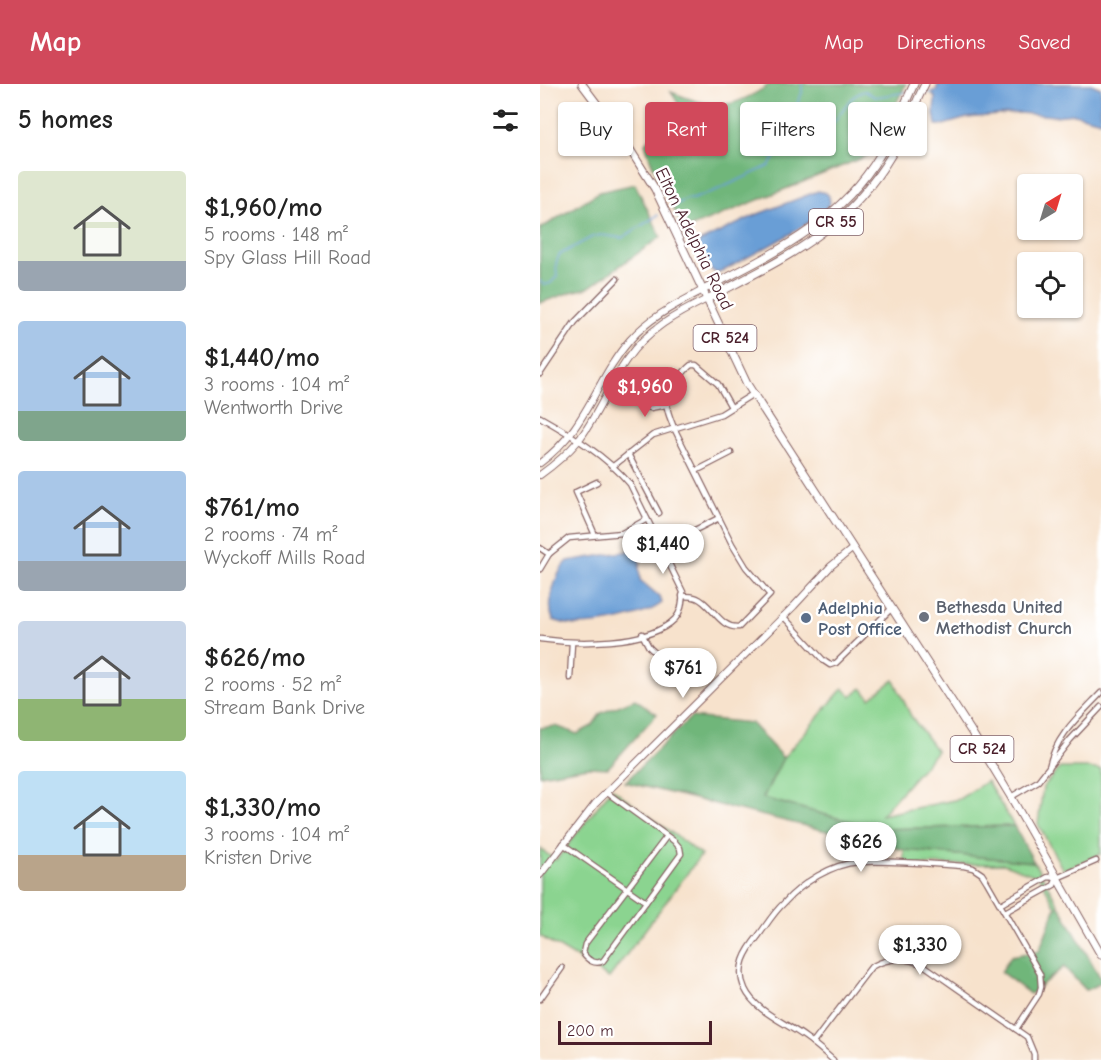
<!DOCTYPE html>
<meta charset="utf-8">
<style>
body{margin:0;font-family:"Comic Neue",sans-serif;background:#f6f6f6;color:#222;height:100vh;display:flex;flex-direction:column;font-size:22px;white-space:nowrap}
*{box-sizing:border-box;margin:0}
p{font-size:20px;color:#767676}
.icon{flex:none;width:33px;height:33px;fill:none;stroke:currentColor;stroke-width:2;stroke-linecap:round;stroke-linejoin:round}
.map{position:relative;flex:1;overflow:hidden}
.details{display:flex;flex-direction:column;background:#fff;width:540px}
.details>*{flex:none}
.hud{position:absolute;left:18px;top:18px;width:453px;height:54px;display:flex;gap:12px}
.needle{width:39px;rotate:38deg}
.fabs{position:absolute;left:477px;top:90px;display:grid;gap:12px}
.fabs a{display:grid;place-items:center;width:66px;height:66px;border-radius:6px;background:#fff;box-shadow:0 2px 4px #0004;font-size:30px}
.scale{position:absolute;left:18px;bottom:15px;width:154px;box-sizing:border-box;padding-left:6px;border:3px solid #4a1f2b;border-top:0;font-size:16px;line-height:21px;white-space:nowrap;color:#4a1f2b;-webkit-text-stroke:4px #fff;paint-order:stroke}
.price{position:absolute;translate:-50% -51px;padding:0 14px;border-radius:21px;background:#fff;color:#222;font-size:20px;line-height:39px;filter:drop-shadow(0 2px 3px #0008)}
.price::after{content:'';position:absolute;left:50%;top:36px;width:18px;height:14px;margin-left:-9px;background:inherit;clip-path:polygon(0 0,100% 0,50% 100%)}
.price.on{background:#d1495b;color:#fff}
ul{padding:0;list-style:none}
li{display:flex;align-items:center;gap:18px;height:150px;padding:0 18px}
li span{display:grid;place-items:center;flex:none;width:168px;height:120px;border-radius:6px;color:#555}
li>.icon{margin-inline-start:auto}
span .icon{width:72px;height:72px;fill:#fffc;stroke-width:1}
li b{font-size:26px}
h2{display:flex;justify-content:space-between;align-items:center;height:72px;padding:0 18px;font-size:26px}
.chip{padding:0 21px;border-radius:6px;background:#fff;box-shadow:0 2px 4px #0004;font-size:21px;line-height:54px}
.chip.on{background:#d1495b;color:#fff}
header{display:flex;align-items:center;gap:36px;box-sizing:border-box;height:84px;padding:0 30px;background:#d1495b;color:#fff}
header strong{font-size:28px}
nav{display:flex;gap:33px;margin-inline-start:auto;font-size:21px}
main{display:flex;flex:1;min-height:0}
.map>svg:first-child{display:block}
.green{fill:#8bd490;stroke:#6a7a5e;stroke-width:1.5}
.forest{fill:#70b67a;stroke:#5d6a52;stroke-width:1.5}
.water{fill:#699ed6;stroke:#5a5e80;stroke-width:1.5}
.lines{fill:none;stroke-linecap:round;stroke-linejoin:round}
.stream{stroke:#699ed6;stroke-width:1.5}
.street-casing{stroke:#876363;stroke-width:7}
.secondary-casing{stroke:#876363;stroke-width:8}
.primary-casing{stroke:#876363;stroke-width:9}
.street{stroke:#fff;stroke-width:4.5}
.secondary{stroke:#fff;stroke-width:6}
.primary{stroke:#fff;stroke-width:7}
.worship-dot{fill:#6b7280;stroke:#fff;stroke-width:2}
.service-dot{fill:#5c6f8a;stroke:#fff;stroke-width:2}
.labels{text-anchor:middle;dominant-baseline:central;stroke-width:5;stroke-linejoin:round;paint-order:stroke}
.shield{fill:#fff;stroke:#80626b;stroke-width:1.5}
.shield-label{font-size:16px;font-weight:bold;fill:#4a1f2b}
.street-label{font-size:18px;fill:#4a1f2b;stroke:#fff}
.worship-label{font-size:18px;font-weight:bold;fill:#5b616d;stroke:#fff;text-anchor:start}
.service-label{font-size:18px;font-weight:bold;fill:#4e5e75;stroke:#fff;text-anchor:start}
</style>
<header>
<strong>Map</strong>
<nav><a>Map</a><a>Directions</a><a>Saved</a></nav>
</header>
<main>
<section class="details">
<h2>5 homes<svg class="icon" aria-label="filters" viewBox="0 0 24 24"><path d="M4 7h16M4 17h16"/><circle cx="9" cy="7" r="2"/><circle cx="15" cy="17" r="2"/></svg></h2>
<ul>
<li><span style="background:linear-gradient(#dfe7d0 75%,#9aa5b1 0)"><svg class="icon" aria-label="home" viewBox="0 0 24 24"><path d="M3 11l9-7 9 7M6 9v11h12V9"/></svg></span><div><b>$1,960/mo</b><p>5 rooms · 148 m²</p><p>Spy Glass Hill Road</p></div></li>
<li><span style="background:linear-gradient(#a9c7e8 75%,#7fa58c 0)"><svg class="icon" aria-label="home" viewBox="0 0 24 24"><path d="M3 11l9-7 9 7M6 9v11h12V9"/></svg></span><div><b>$1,440/mo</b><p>3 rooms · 104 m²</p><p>Wentworth Drive</p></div></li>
<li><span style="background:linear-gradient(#a9c7e8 75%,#9aa5b1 0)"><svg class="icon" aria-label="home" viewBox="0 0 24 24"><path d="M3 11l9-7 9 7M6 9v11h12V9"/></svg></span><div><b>$761/mo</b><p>2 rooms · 74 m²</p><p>Wyckoff Mills Road</p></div></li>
<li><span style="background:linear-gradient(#c9d6e8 65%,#8fb573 0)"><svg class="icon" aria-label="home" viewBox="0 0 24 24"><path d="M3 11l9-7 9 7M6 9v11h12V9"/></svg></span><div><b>$626/mo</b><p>2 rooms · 52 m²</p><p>Stream Bank Drive</p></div></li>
<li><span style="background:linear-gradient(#bfe0f5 70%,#b9a48a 0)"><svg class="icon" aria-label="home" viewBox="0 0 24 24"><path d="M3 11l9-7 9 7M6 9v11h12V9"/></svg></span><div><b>$1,330/mo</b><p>3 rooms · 104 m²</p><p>Kristen Drive</p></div></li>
</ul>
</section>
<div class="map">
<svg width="561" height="976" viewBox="0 0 561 976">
<rect width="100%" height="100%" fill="#fff"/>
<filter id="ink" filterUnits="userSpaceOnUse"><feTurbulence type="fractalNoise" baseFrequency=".0167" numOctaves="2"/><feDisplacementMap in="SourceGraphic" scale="12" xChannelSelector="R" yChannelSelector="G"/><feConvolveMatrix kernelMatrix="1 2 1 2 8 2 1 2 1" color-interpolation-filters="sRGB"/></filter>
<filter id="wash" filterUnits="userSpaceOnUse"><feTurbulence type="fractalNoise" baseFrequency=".008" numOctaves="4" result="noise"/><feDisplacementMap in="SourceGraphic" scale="24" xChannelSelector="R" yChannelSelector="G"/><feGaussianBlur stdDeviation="1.35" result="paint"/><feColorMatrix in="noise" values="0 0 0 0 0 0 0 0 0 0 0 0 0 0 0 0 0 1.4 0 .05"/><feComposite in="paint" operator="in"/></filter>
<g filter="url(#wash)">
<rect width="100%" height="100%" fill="#f7e2cc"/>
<g class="green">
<path d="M 354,596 L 371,632 L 397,667 L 341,731 L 419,715 L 447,697 L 474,742 L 338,745 L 223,714 L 243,674 L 303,604 L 311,612 L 322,604 L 330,614 Z"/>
<path d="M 520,684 L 548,684 L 561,686 L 561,770 L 523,786 L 498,740 L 503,703 Z"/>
<path d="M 72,704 L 161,771 L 69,894 L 0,852 L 0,765 L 16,776 Z"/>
<path d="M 364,766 L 494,778 L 519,821 L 516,823 L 499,793 L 464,780 L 364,781 Z"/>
</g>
<g class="forest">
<path d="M 230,0 L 366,0 L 356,20 L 349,46 L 327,72 L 144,146 L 111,78 L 105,59 L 122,44 L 142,54 L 156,47 L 131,8 C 174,25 191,27 230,0 Z"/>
<path d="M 95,100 L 121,153 L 48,204 L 31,208 L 0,219 L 0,145 L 59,108 Z"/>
<path d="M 95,615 L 117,630 L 68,684 L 48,683 L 0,691 L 0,644 L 16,642 L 37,650 L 52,642 L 61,629 Z"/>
<path d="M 151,633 L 211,639 L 243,674 L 223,714 L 338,745 L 474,742 L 494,778 L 364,766 L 85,698 Z"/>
<path d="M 519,821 L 561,895 L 561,899 L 546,906 L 524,883 L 490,910 L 461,888 L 471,872 L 499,867 L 516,823 Z"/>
</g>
<g class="water">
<path d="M 398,0 L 551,0 L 561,4 L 561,37 L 534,30 L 515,32 L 479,29 L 427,34 L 403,41 L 396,41 L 394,30 L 395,13 L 393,12 L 393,7 L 396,7 Z"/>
<path d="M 278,107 L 286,109 L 289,112 L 290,119 C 277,140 211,170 187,185 L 176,189 L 170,185 L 158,162 L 159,158 L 218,130 Z"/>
<path d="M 90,463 L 94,464 L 101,480 L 99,482 L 100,496 L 120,513 L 122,519 C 103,534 60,541 36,541 C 28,541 20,538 13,536 C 6,519 15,489 28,477 L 89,467 Z"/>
</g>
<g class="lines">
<g class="stream">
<path d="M 385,8 L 393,9"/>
<path d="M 247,56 L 281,41 L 294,38 C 303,27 309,11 325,7 L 335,13 L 368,8"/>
<path d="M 135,121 L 147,115 L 153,115 L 179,105 L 229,82 L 246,56 L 250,35 L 262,9 L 262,0"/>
<path d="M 0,197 L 4,201 L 11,199 L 17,192 L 16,180 L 19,171 L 52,153 L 61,151 L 82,154 L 118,131"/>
</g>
</g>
</g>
<g filter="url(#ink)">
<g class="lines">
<defs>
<g id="street">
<path d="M 0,290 L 35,238 L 77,195"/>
<path d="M 89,312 L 110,324 L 126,321"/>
<path d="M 0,333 C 32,351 66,372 90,400 L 143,508 C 142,518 142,527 135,535 C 108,562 35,560 0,555"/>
<path d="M 88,370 L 119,429"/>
<path d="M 72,383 L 113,351 L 181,330 L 213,310"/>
<path d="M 156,387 L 191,369"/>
<path d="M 55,451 L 36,408 L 57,398"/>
<path d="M 121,463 L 179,434"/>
<path d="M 0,464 L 9,470"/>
<path d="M 0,485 L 9,470 L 29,454 L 82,449 L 107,435"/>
<path d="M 142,512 C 147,512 152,512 157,514 C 172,520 180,545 199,543 L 230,511 L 206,483 L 192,460 L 134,344 C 125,322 122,315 138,295 C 142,290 146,285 151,281 L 156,281 L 178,300 L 191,323"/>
<path d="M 243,532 L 284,577 L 290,581 L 296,579 L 352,524"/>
<path d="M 102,550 L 109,563 L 143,596"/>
<path d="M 30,594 L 32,559"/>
<path d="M 509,684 C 515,652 540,631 561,609"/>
<path d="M 66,708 L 134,757 L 140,764 L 141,770 L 63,877 C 55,881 47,876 43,869 L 45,860 L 127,752"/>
<path d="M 471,713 L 498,697 L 530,656 L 561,623"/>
<path d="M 23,760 L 106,818"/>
<path d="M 461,820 L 508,793 L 517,794 L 556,777"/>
<path d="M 465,828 L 514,801 L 517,794"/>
<path d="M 0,915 L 22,884"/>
<path d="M 273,959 L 331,883 C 349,873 367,872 385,882 L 487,953 L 494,970 L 494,976"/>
<path d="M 293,976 C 284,968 275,960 265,953 C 246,939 215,927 205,905 C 195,884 206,867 219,851 C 227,840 234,828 244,819 C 262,799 291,780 319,778 C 353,776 389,780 424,782 L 433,784 L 442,790 L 447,798 L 500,890 L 501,903 L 499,910 L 476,945"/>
</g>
<g id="secondary">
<path d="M 0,379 C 48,344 55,296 90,256 C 110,233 137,220 163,206"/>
<path d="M 0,391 C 14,381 27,370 38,357 C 56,335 70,299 87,275 C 107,246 136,230 167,215"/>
<path d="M 0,791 L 55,720 L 254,522 L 291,482 L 312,465"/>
</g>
<g id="primary">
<path d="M 42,0 L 84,56 L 115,105 L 207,300 L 431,647 L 471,713 L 561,871"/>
<path d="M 163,206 C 232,170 299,140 340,71 C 354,48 363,23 374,0"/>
<path d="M 167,215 C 244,174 305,149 352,70 C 365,48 373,23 385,0"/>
</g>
</defs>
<use href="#street" class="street-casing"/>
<use href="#secondary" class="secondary-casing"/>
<use href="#primary" class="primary-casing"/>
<use href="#street" class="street"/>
<use href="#secondary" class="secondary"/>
<use href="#primary" class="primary"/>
</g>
</g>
<circle class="worship-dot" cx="384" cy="533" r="6"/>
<circle class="service-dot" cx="266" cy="534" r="6"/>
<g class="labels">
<g class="shield">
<rect x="269" y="125" width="54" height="26" rx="4.5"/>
<rect x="153.5" y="241" width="63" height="26" rx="4.5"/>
<rect x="410.5" y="652" width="63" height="26" rx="4.5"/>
</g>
<g class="shield-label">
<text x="296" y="138">CR 55</text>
<text x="185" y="254">CR 524</text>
<text x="442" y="665">CR 524</text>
</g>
<g class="street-label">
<text transform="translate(154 155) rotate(64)">Elton Adelphia Road</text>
</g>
<g class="worship-label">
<text x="396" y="523">Bethesda United<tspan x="396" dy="21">Methodist Church</tspan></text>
</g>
<g class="service-label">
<text x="278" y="524">Adelphia<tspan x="278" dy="21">Post Office</tspan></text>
</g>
</g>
</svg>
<div class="fabs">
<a><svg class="needle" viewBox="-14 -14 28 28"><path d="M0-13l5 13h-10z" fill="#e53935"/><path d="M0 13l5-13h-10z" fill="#767676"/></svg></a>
<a><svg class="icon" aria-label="locate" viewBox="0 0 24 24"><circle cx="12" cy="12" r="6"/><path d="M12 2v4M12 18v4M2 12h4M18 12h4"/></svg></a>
</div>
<div class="scale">200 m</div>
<b class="price on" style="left:105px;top:334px">$1,960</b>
<b class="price" style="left:123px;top:491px">$1,440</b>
<b class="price" style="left:143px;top:615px">$761</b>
<b class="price" style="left:321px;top:789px">$626</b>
<b class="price" style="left:380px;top:892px">$1,330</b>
<div class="hud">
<a class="chip">Buy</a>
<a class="chip on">Rent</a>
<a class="chip">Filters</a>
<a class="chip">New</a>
</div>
</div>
</main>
